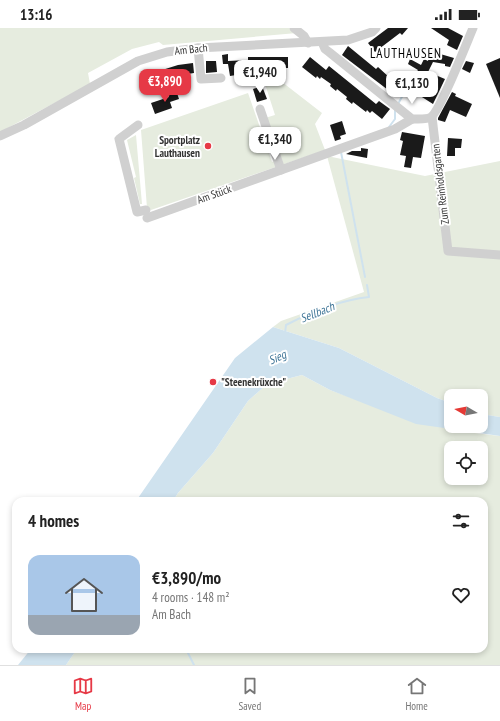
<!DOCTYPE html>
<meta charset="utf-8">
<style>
body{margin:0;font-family:"PT Sans Narrow",sans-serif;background:#f6f6f6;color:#222;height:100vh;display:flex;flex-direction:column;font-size:15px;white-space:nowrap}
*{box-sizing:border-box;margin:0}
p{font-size:13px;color:#767676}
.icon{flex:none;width:22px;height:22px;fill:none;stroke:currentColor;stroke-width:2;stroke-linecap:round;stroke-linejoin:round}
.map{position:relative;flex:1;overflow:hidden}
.sheet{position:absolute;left:12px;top:469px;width:476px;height:156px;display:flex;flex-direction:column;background:#fff;border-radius:12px;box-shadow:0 2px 6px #0003}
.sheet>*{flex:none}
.needle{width:26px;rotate:280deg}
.tools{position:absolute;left:444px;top:361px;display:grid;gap:8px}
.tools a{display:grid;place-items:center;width:44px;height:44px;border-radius:8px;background:#fff;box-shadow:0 2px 6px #0003;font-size:20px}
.price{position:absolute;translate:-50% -34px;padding:0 9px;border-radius:8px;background:#fff;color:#222;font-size:13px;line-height:26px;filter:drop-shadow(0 1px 2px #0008)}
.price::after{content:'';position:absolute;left:50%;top:24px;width:12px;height:9px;margin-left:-6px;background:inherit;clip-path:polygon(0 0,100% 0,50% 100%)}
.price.active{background:#e63946;color:#fff}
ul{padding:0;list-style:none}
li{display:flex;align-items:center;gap:12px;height:100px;padding:0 16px}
li span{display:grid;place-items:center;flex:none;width:112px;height:80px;border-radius:12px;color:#555}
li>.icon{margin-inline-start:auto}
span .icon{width:48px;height:48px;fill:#fffc;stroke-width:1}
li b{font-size:17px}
h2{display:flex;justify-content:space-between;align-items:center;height:48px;padding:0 16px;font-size:17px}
.status{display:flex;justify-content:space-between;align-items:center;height:28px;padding:0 20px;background:#fff;direction:ltr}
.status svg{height:11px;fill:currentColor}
.menu{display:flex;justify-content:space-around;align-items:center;height:56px;border-top:1px solid #e0e0e0;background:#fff;font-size:11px;color:#767676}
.menu a{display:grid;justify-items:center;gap:2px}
.menu .active{color:#e63946}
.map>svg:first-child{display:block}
.green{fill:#e6ecdf;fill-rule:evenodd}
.water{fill:#cfe2ee}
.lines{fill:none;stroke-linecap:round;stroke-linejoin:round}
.stream{stroke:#cfe2ee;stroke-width:2}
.building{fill:#1a1a1a}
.minor{stroke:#d0d0d0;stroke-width:9}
.poi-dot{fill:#e63946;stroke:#fff;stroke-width:1.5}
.labels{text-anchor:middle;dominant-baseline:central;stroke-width:4;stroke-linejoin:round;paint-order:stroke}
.street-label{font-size:11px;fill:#333;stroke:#fff}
.poi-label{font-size:11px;font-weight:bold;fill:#333;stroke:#fff;text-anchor:end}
.water-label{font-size:12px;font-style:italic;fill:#3f7597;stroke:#fff}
.quarter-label{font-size:13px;letter-spacing:1px;fill:#000;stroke:#fff}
</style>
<div class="status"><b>13:16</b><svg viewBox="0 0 49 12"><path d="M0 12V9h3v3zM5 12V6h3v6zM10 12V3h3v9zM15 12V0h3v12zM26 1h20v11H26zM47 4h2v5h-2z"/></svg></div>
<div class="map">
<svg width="500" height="637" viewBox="0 0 500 637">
<rect width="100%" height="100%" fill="#fff"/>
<g class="green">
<path d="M 0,0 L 289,0 L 297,5 L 163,17 L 159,14 L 132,21 L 88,45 L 90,56 L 0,104 Z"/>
<path d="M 282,54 L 322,85 L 315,96 L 325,122 L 151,182 L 147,180 L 141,102 L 248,65 L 272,134 L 274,133 L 276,137 L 283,135 L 278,128 L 265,90 L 275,87 L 265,56 Z"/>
<path d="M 136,107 L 142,176 L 140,176 L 134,150 L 136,149 L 127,112 Z"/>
<path d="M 327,128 L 425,148 L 500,133 L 500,389 L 481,386 L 481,368 L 451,368 L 451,375 L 437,370 L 339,320 L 273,299 L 281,293 L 364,264 Z"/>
<path d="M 302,347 L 330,362 L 360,373 L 466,404 L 500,408 L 500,637 L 66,637 L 77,621 L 484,621 L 484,473 L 173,473 L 178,465 L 213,425 L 248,373 L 267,356 ZM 451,420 L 481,420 L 481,450 L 451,450 Z"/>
</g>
<g class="water">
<path d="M 273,299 L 339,320 L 437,370 L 451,375 L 451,398 L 481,398 L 481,386 L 500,389 L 500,408 L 416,396 L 330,362 L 302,347 L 267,356 L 248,373 L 213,425 L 178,465 L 173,473 L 136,473 L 235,330 Z"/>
<path d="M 31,621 L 77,621 L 66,637 L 18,637 Z"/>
</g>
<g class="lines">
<g class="stream">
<path d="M 398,76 L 413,49"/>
<path d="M 389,99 L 395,91 L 395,82"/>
<path d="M 341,124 L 365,249"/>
<path d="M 285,305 L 286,297 C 311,284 341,272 369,269 L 367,257"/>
<path d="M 186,621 L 194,637"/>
</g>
</g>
<g class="building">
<path d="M 388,0 L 408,0 L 402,7 L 400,5 L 375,24 L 368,15 Z"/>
<path d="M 431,0 L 448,0 L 463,8 L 457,22 L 447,17 L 449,12 Z"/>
<path d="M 348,18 L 376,41 L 378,39 L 402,61 L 396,68 L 342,27 Z"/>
<path d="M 430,23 L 454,30 L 450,39 L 445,38 L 445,36 L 433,34 L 428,44 L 445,51 L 433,76 L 414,64 L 424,49 L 416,45 L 418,42 L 408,36 L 410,31 L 421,37 L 424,31 L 428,33 Z"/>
<path d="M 228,26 L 228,33 L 248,32 L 248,29 L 288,29 L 288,40 L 280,40 L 280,44 L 265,44 L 265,40 L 235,41 L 236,47 L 230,48 L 228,36 L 223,36 L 222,27 Z"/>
<path d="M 310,29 L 326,42 L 329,38 L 376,76 L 379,73 L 390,81 L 382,91 L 372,83 L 370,85 L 367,82 L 366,84 L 353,74 L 352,76 L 346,71 L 347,69 L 337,61 L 336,63 L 330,58 L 331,56 L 321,49 L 320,51 L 317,48 L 316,50 L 302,39 Z"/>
<path d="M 500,30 L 500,70 L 486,36 Z"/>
<path d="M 206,33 L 216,33 L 217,44 L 206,45 Z"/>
<path d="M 466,33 L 474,35 L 470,45 L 462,41 Z"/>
<path d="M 193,35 L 194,45 L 181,47 L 162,52 L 164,57 L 155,60 L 152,50 L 161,47 L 159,43 L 178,37 Z"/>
<path d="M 262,58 L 267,71 L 257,74 L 253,61 Z"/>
<path d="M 176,62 L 179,71 L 170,74 L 172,80 L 155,86 L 151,75 L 169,69 L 167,65 Z"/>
<path d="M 452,64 L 456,66 L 455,68 L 472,76 L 466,89 L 450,82 L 445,94 L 438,92 L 438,90 Z"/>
<path d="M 342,93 L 346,106 L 340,108 L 341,111 L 335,113 L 330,97 Z"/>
<path d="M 402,104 L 425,108 L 421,130 L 413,129 L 411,140 L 404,139 L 406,128 L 400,127 L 403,113 L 400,112 Z"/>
<path d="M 448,110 L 462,111 L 461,120 L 455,120 L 455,128 L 447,128 Z"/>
<path d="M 361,120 L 368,121 L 367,130 L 346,126 L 352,123 L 361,123 Z"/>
</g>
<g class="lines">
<g class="minor">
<path d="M 294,0 L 304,8 L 308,15"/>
<path d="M 322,14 L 325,21 L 329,24 L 412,91 C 418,91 426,92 431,89 C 440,83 467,14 473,0"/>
<path d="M 198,20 L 201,51 L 221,50"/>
<path d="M 260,81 L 281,142"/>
<path d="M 432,89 L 448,223 L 500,227"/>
<path d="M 138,97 L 119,111 L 137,184 L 146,182"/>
<path d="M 0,108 L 24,97 L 138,33 L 167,24 L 198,20 L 348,12 L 372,4 L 376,0"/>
<path d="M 147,190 L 395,101 L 412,91"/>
</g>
</g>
<g class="poi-dot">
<circle cx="208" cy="118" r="4"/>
<circle cx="213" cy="354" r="4"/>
</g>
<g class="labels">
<g class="street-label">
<text transform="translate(191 21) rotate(-6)">Am Bach</text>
<text transform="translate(440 156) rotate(-97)">Zum Reinholdsgarten</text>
<text transform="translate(214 166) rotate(-20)">Am Stück</text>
</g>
<g class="poi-label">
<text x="200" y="112">Sportplatz<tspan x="200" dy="13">Lauthausen</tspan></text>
<text x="221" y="354" text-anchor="start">"Steenekrüxche"</text>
</g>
<g class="water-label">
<text transform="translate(317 284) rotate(-22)">Sellbach</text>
<text transform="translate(277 329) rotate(-24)">Sieg</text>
</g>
<g class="quarter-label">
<text x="406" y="25">LAUTHAUSEN</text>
</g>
</g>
</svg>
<div class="tools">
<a><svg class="needle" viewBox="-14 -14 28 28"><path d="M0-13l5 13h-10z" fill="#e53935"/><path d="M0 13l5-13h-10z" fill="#767676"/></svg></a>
<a><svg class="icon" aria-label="locate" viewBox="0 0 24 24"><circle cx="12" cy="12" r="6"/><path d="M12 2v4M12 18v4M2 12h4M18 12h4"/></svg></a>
</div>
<b class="price" style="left:260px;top:66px">€1,940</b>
<b class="price active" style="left:165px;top:75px">€3,890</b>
<b class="price" style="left:412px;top:77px">€1,130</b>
<b class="price" style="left:275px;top:133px">€1,340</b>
<section class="sheet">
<h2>4 homes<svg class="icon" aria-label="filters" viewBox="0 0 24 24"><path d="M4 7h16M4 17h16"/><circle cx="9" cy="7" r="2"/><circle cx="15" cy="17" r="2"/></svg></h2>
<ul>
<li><span style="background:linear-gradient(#a9c7e8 75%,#9aa5b1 0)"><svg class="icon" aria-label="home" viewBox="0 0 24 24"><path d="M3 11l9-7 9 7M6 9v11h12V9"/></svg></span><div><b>€3,890/mo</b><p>4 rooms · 148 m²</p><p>Am Bach</p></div><svg class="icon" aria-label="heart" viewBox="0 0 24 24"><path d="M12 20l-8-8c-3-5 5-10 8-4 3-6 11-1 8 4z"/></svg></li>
</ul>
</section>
</div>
<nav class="menu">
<a class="active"><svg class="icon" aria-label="map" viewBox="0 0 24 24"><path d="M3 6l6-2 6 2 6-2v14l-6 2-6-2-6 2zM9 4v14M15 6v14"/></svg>Map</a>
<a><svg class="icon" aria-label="saved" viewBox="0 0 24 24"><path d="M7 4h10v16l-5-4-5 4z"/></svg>Saved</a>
<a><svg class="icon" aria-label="home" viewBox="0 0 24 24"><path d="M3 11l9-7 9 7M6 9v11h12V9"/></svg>Home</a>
</nav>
